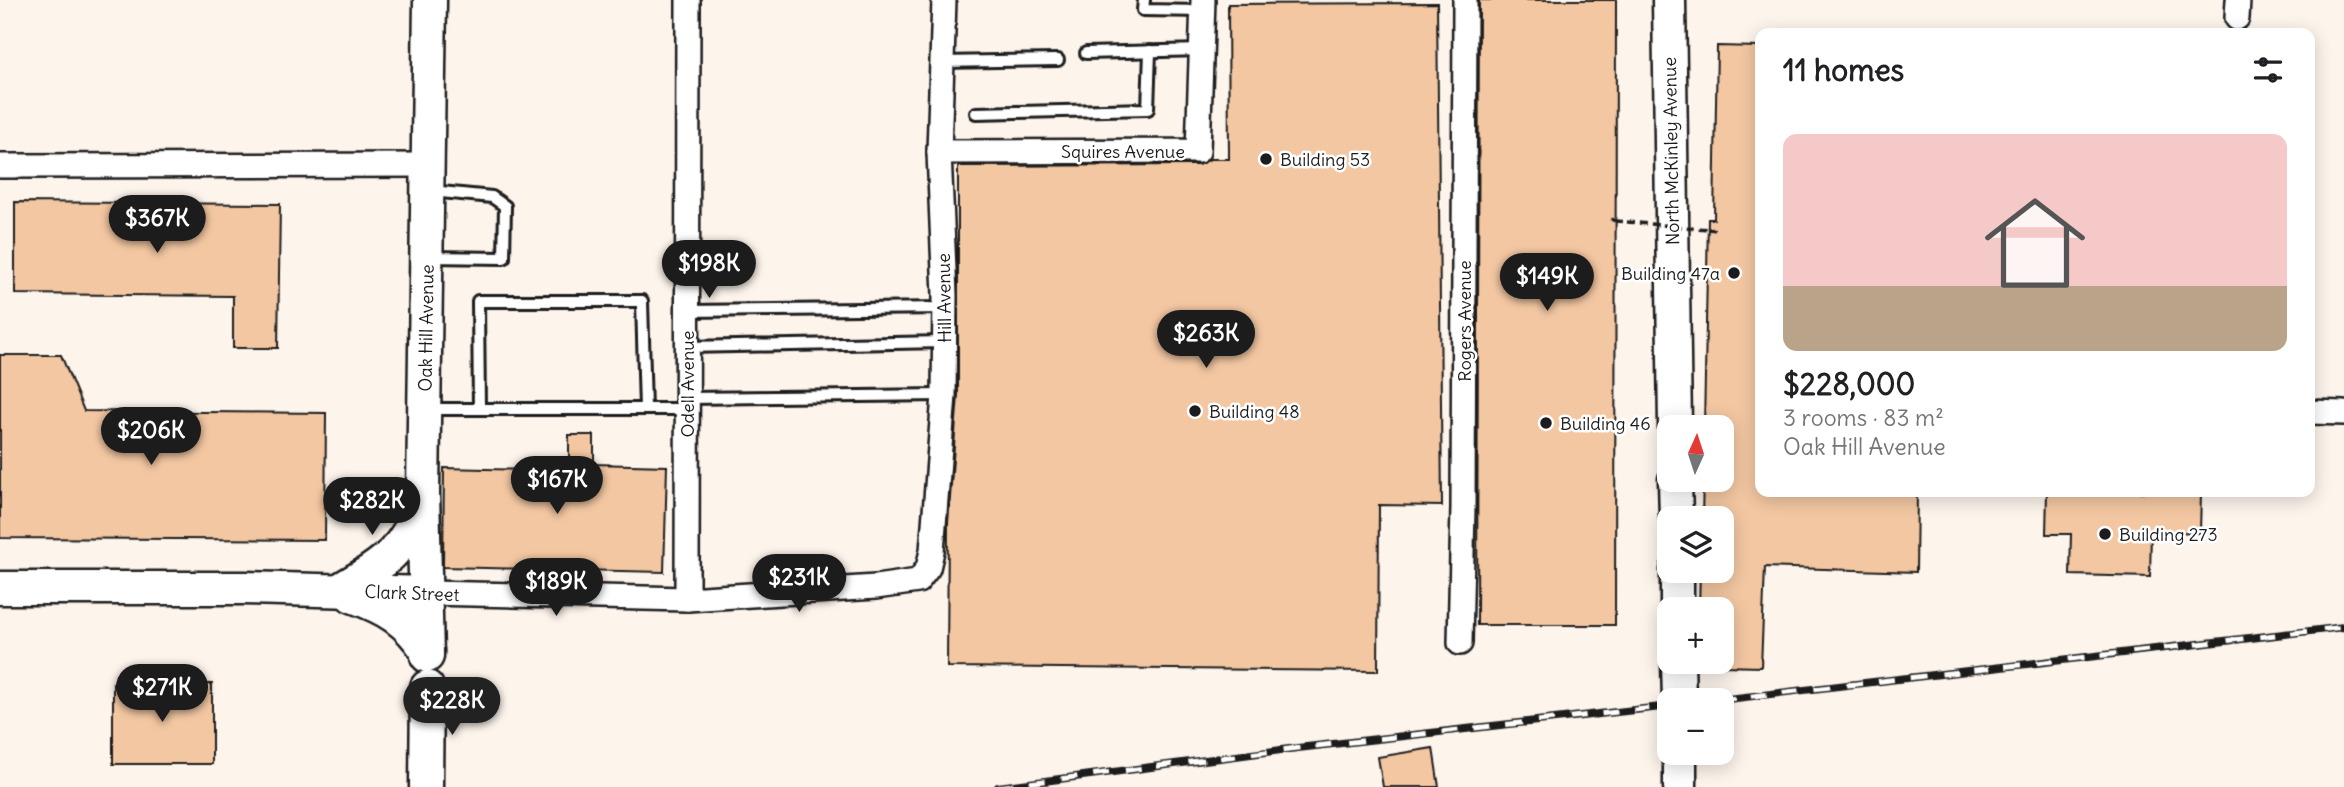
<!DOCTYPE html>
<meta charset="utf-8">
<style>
body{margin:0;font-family:Delius,sans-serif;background:#f2f2f2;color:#202124;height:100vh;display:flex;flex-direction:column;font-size:26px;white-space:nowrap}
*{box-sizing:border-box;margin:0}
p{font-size:23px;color:#757577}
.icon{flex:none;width:38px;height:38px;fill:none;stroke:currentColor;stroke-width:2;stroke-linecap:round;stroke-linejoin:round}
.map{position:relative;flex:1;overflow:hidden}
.side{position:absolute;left:1755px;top:28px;width:560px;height:469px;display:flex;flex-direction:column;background:#fff;border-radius:14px;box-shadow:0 4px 18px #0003}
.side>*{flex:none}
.needle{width:46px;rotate:3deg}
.tools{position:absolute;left:1657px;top:415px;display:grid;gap:14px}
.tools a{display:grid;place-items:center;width:77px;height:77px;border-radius:14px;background:#fff;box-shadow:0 4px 18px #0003;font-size:35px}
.price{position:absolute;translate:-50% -60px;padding:0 16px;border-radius:24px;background:#1c1c1c;color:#fff;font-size:23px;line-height:46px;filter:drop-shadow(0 2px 4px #0008)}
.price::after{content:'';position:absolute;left:50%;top:42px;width:21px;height:16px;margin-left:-10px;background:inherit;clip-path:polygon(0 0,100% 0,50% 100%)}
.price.current{background:#222;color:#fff}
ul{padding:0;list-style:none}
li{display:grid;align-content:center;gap:14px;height:371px;padding:0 28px}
li span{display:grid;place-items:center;height:217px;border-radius:14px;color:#555}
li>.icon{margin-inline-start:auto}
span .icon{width:126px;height:126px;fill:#fffc;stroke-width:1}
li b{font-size:30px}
h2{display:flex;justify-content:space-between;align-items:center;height:84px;padding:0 28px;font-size:30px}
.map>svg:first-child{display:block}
.building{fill:#f3c7a2;stroke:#1c1c1c;stroke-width:2}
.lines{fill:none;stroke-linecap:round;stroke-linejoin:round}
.lane-casing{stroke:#1c1c1c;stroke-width:16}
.street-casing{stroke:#1c1c1c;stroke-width:28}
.secondary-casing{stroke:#1c1c1c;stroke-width:37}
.path{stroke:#1c1c1c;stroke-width:3.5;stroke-dasharray:7 5;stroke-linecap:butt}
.lane{stroke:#fff;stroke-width:10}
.street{stroke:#fff;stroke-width:23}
.secondary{stroke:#fff;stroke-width:32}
.rail-casing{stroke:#1c1c1c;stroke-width:8}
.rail{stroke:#fff;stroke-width:5;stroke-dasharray:16;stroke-linecap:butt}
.path-bridge{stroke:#1c1c1c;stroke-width:3.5;stroke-dasharray:7 5;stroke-linecap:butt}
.poi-dot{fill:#1c1c1c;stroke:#fff;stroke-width:2.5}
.labels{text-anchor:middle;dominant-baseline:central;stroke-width:5;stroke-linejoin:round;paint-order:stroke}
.street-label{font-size:18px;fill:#1c1c1c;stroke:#fff}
.poi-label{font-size:18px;fill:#1c1c1c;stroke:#fff;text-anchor:start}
</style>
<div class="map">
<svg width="2344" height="787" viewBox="0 0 2344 787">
<rect width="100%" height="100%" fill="#fdf4ec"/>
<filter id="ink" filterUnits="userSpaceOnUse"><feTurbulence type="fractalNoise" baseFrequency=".0143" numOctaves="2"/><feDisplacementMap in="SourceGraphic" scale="14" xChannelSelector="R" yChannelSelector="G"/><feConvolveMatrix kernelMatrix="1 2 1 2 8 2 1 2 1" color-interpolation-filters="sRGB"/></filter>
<g filter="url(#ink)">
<g class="building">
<path d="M 1479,0 L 1616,0 L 1615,625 L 1477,625 Z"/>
<path d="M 1437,3 L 1442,506 L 1379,505 L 1378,671 L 947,667 L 948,523 L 958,395 L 958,166 L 1198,165 L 1210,159 L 1229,159 L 1228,4 Z"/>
<path d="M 1717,46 L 1760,47 L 1760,492 L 1917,492 L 1916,572 L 1765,567 L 1761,667 L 1722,666 L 1722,609 L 1699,609 L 1700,570 L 1722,570 L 1722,518 L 1702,518 L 1703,480 L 1722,480 L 1722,427 L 1704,427 L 1708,219 L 1714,219 Z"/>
<path d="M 15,202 L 280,204 L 278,348 L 233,348 L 233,296 L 15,294 Z"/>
<path d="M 0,355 L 61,355 L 84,411 L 326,413 L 325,540 L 0,538 Z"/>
<path d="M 569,435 L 594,435 L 594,464 L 667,466 L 664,572 L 443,567 L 444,468 L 569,471 Z"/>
<path d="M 2047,492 L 2201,492 L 2200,533 L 2151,531 L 2150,577 L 2070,575 L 2071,534 L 2046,534 Z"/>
<path d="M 113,683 L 212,684 L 212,764 L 113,764 Z"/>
<path d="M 1433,748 L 1439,787 L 1383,787 L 1378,757 Z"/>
</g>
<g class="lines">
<defs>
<g id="lane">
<path d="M 1144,0 L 1143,10 L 1203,11"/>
<path d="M 1086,53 L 1202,50"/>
<path d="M 942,62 L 1058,60"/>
<path d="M 976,113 L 1148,109 L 1150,51"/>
<path d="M 429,257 L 504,258 L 505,206 L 492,197 L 431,191"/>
<path d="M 687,311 L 945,308"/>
<path d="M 687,347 L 944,342"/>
<path d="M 687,398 L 944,395"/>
<path d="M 427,409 L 687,409"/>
<path d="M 479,409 L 478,301 L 642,301 L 645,409"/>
</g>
<g id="street">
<path d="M 2237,18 L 2238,0"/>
<path d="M 939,152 L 1198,151 L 1203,0"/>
<path d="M 0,166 L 429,165"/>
<path d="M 2310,412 L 2344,413"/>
<path d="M 427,593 L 687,599 L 876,587 L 918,581 L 928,568 L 932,551 L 944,395 L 945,295 L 939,152 L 944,0"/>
<path d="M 687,599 L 688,0"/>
<path d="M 1460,643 L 1463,507 L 1465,0"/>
</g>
<g id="secondary">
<path d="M 1669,0 L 1675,427"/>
<path d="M 1675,480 L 1676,518"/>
<path d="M 1677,570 L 1677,609"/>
<path d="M 0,588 L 244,588 L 427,593"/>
<path d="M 339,590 C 379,566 407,552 420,503"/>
<path d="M 352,596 C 387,609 407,620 427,651"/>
<path d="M 427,656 L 423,493 L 430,0"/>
<path d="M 1678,662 L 1679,700"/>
<path d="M 1680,752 L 1680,787"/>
<path d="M 426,787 L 427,687"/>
</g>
</defs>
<use href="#lane" class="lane-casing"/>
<use href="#street" class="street-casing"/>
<use href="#secondary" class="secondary-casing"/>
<g class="path">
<path d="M 1611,219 L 1615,221"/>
<path d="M 1708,229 L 1717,230"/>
</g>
<use href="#lane" class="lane"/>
<use href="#street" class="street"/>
<use href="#secondary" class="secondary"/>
<defs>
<g id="rail">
<path d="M 1719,700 L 2344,627"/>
<path d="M 998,787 L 1289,749 L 1670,706"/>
</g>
</defs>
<use href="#rail" class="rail-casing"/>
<use href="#rail" class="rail"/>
<path class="path-bridge" d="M 1615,221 L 1708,229"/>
</g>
</g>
<g class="poi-dot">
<circle cx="1266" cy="159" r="7"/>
<circle cx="1734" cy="273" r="7"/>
<circle cx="1195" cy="411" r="7"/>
<circle cx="1546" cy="423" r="7"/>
<circle cx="2105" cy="534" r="7"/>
</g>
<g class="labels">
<g class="street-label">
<text x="1123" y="151">Squires Avenue</text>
<text transform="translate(1671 151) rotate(-91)">North McKinley Avenue</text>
<text transform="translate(944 298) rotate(-91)">Hill Avenue</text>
<text transform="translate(1464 321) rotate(-90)">Rogers Avenue</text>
<text transform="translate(426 328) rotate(-89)">Oak Hill Avenue</text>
<text transform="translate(687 384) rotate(-90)">Odell Avenue</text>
<text transform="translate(412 593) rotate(2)">Clark Street</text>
</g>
<g class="poi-label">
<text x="1280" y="159">Building 53</text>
<text x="1720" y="273" text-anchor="end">Building 47a</text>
<text x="1209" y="411">Building 48</text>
<text x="1560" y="423">Building 46</text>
<text x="2119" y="534">Building 273</text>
</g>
</g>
</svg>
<div class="tools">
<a><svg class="needle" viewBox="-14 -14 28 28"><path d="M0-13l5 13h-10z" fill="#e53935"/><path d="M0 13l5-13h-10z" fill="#757577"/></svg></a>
<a><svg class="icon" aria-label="layers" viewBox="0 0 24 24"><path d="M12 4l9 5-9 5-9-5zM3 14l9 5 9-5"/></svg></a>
<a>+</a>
<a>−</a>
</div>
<b class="price" style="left:157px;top:255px">$367K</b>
<b class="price" style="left:709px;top:300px">$198K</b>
<b class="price" style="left:1547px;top:313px">$149K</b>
<b class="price" style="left:1206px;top:370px">$263K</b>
<b class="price" style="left:151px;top:467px">$206K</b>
<b class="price" style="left:557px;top:516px">$167K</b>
<b class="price" style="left:372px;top:537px">$282K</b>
<b class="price" style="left:799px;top:614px">$231K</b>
<b class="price" style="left:556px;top:618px">$189K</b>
<b class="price" style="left:162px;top:724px">$271K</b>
<b class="price current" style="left:452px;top:737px">$228K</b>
<section class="side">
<h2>11 homes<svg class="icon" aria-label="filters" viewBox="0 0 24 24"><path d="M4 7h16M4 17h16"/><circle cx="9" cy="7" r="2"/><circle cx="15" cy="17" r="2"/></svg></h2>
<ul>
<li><span style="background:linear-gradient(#f6c9c9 70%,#b9a48a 0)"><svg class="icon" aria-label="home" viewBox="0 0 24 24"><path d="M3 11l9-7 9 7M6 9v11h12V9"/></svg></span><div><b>$228,000</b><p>3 rooms · 83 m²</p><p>Oak Hill Avenue</p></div></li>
</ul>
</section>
</div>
